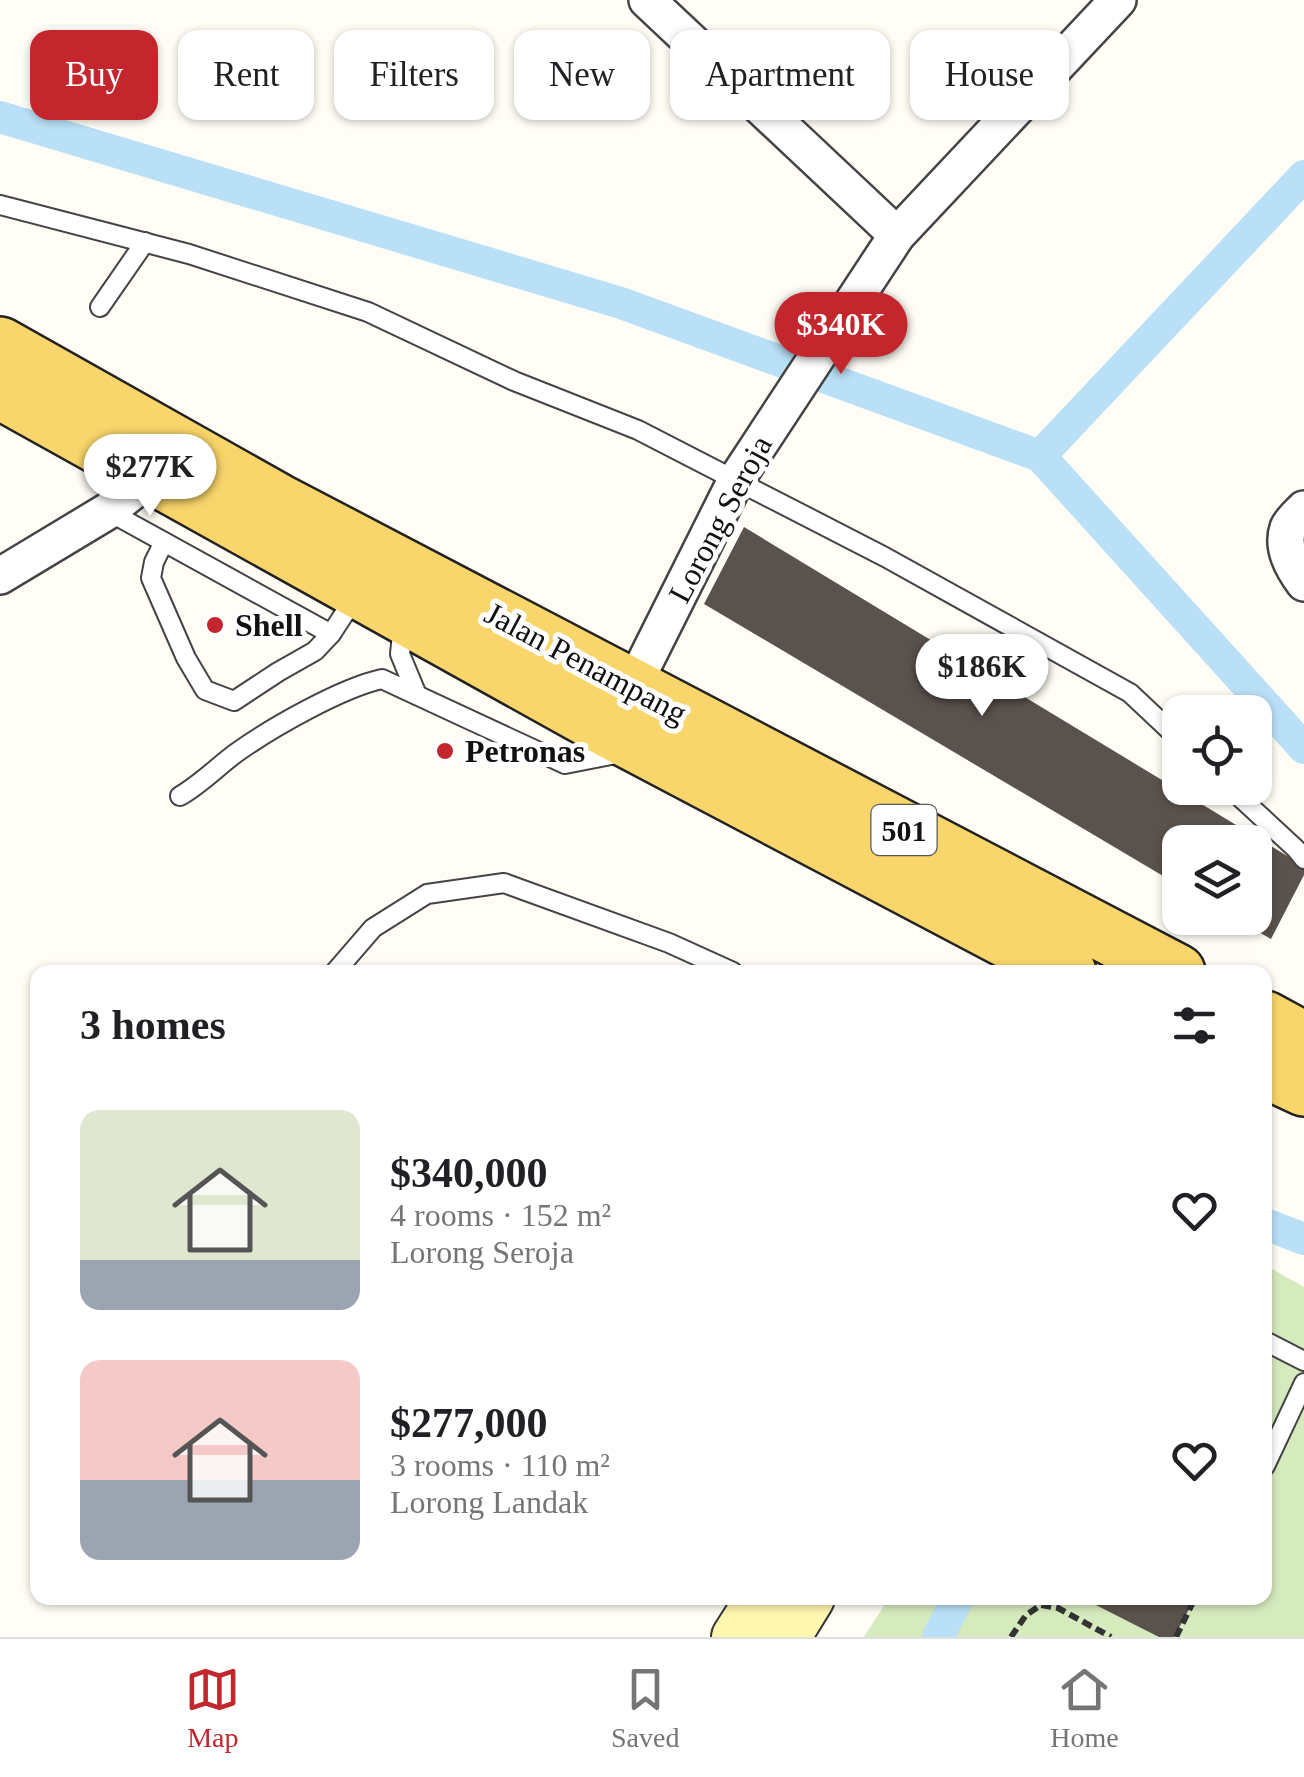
<!DOCTYPE html>
<meta charset="utf-8">
<style>
body{margin:0;font-family:Georgia,serif;background:#f2f2f2;color:#202124;height:100vh;display:flex;flex-direction:column;font-size:38px;white-space:nowrap}
*{box-sizing:border-box;margin:0}
p{font-size:32px;color:#757577}
.icon{flex:none;width:55px;height:55px;fill:none;stroke:currentColor;stroke-width:2;stroke-linecap:round;stroke-linejoin:round}
.map{position:relative;flex:1;overflow:hidden}
.side{position:absolute;left:30px;top:965px;width:1242px;height:640px;display:flex;flex-direction:column;background:#fff;border-radius:20px;box-shadow:0 2px 8px #0004}
.side>*{flex:none}
.guide{position:absolute;left:30px;top:30px;width:1245px;height:90px;display:flex;gap:20px}
.tools{position:absolute;left:1162px;top:695px;display:grid;gap:20px}
.tools a{display:grid;place-items:center;width:110px;height:110px;border-radius:20px;background:#fff;box-shadow:0 2px 8px #0004;font-size:50px}
.price{position:absolute;translate:-50% -85px;padding:0 22px;border-radius:35px;background:#fff;color:#222;font-size:32px;line-height:65px;filter:drop-shadow(0 2px 5px #0008)}
.price::after{content:'';position:absolute;left:50%;top:60px;width:30px;height:22px;margin-left:-15px;background:inherit;clip-path:polygon(0 0,100% 0,50% 100%)}
.price.current{background:#c4262e;color:#fff}
ul{padding:0;list-style:none}
li{display:flex;align-items:center;gap:30px;height:250px;padding:0 50px}
li span{display:grid;place-items:center;flex:none;width:280px;height:200px;border-radius:20px;color:#555}
li>.icon{margin-inline-start:auto}
span .icon{width:120px;height:120px;fill:#fffc;stroke-width:1}
li b{font-size:42px}
h2{display:flex;justify-content:space-between;align-items:center;height:120px;padding:0 50px;font-size:42px}
.pill{padding:0 35px;border-radius:20px;background:#fff;box-shadow:0 2px 8px #0004;font-size:35px;line-height:90px}
.pill.current{background:#c4262e;color:#fff}
.menu{display:flex;justify-content:space-around;align-items:center;height:140px;border-top:2px solid #e0e0e0;background:#fff;font-size:28px;color:#757577}
.menu a{display:grid;justify-items:center;gap:5px}
.menu .current{color:#c4262e}
.map>svg:first-child{display:block}
.green{fill:#d5ebbd}
.lines{fill:none;stroke-linecap:round;stroke-linejoin:round}
.canal{stroke:#b9e0f7;stroke-width:32}
.building{fill:#5a524d}
.lane-casing{stroke:#444;stroke-width:22}
.street-casing{stroke:#444;stroke-width:40}
.secondary-casing{stroke:#333;stroke-width:52}
.primary-casing{stroke:#222;stroke-width:60}
.path{stroke:#333;stroke-width:6;stroke-dasharray:10 5;stroke-linecap:butt}
.lane{stroke:#fff;stroke-width:18}
.street{stroke:#fff;stroke-width:35}
.secondary{stroke:#fff6b0;stroke-width:48}
.primary{stroke:#f9d66b;stroke-width:55}
.poi-dot{fill:#c4262e;stroke:#fff;stroke-width:4}
.labels{text-anchor:middle;dominant-baseline:central;stroke-width:10;stroke-linejoin:round;paint-order:stroke}
.shield{fill:#fff;stroke:#585858;stroke-width:2.5}
.shield-label{font-size:30px;font-weight:bold;fill:#111}
.street-label{font-size:32px;fill:#111;stroke:#fff}
.poi-label{font-size:32px;font-weight:bold;fill:#111;stroke:#fff;text-anchor:start}
</style>
<div class="map">
<svg width="1304" height="1637" viewBox="0 0 1304 1637">
<rect width="100%" height="100%" fill="#fffdf5"/>
<path class="green" d="M 1265,1265 L 1304,1287 L 1304,1637 L 864,1637 L 889,1598 L 1265,1598 Z"/>
<g class="lines">
<g class="canal">
<path d="M 0,117 L 621,303 L 1040,456 L 1304,748"/>
<path d="M 1040,456 L 1304,176"/>
<path d="M 1265,1224 L 1304,1239"/>
<path d="M 938,1637 L 958,1598"/>
</g>
</g>
<g class="building">
<path d="M 744,527 L 1304,866 L 1304,875 L 1271,939 L 1234,918 L 1255,918 L 1255,842 L 1180,842 L 1180,886 L 704,604 Z"/>
<path d="M 1082,1598 L 1195,1598 L 1174,1637 L 1159,1637 Z"/>
</g>
<g class="lines">
<defs>
<g id="lane">
<path d="M 0,205 L 189,254 L 368,312 L 514,381 L 638,430 L 885,557 L 1130,693 L 1180,740"/>
<path d="M 100,307 L 145,242"/>
<path d="M 108,511 L 331,634"/>
<path d="M 164,542 L 154,562 L 151,578 L 186,658 L 205,690 L 234,701 L 278,672 L 315,651 L 331,634 L 356,596"/>
<path d="M 403,624 L 400,654 L 417,695"/>
<path d="M 1230,788 L 1296,849 L 1304,859"/>
<path d="M 180,796 C 201,784 217,767 236,753 C 271,728 341,688 382,679 L 565,764 L 621,753"/>
<path d="M 335,972 L 373,928 L 427,894 L 504,883 L 669,943 L 733,972"/>
<path d="M 1265,1341 L 1304,1361"/>
<path d="M 1265,1466 L 1304,1383"/>
</g>
<g id="street">
<path d="M 647,0 L 897,235"/>
<path d="M 1304,509 C 1299,514 1290,522 1288,528 C 1281,548 1293,568 1304,583"/>
<path d="M 0,576 L 108,511 L 152,476"/>
<path d="M 625,702 L 736,480 L 897,235 L 1118,0"/>
</g>
<g id="secondary">
<path d="M 736,1637 L 761,1598"/>
<path d="M 786,1637 L 810,1598"/>
</g>
<g id="primary">
<path d="M 0,345 L 277,501 L 1177,972"/>
<path d="M 0,391 L 611,731 L 1068,972"/>
<path d="M 1265,1019 L 1304,1040"/>
<path d="M 1265,1070 L 1304,1088"/>
</g>
</defs>
<use href="#lane" class="lane-casing"/>
<use href="#street" class="street-casing"/>
<use href="#secondary" class="secondary-casing"/>
<use href="#primary" class="primary-casing"/>
<g class="path">
<path d="M 1011,1637 L 1026,1615 L 1041,1605 L 1058,1608 L 1111,1637"/>
<path d="M 1176,1637 L 1195,1598"/>
</g>
<use href="#lane" class="lane"/>
<use href="#street" class="street"/>
<use href="#secondary" class="secondary"/>
<use href="#primary" class="primary"/>
</g>
<g class="poi-dot">
<circle cx="215" cy="625" r="10"/>
<circle cx="445" cy="751" r="10"/>
</g>
<g class="labels">
<rect class="shield" x="871.5" y="805" width="65" height="50" rx="8"/>
<g class="shield-label">
<text x="904" y="830">501</text>
</g>
<g class="street-label">
<text transform="translate(720 519) rotate(-62)">Lorong Seroja</text>
<text transform="translate(586 663) rotate(28)">Jalan Penampang</text>
</g>
<g class="poi-label">
<text x="235" y="625">Shell</text>
<text x="465" y="751">Petronas</text>
</g>
</g>
</svg>
<div class="tools">
<a><svg class="icon" aria-label="locate" viewBox="0 0 24 24"><circle cx="12" cy="12" r="6"/><path d="M12 2v4M12 18v4M2 12h4M18 12h4"/></svg></a>
<a><svg class="icon" aria-label="layers" viewBox="0 0 24 24"><path d="M12 4l9 5-9 5-9-5zM3 14l9 5 9-5"/></svg></a>
</div>
<b class="price current" style="left:841px;top:377px">$340K</b>
<b class="price" style="left:150px;top:519px">$277K</b>
<b class="price" style="left:982px;top:719px">$186K</b>
<div class="guide">
<a class="pill current">Buy</a>
<a class="pill">Rent</a>
<a class="pill">Filters</a>
<a class="pill">New</a>
<a class="pill">Apartment</a>
<a class="pill">House</a>
</div>
<section class="side">
<h2>3 homes<svg class="icon" aria-label="filters" viewBox="0 0 24 24"><path d="M4 7h16M4 17h16"/><circle cx="9" cy="7" r="2"/><circle cx="15" cy="17" r="2"/></svg></h2>
<ul>
<li><span style="background:linear-gradient(#dfe7d0 75%,#9aa5b1 0)"><svg class="icon" aria-label="home" viewBox="0 0 24 24"><path d="M3 11l9-7 9 7M6 9v11h12V9"/></svg></span><div><b>$340,000</b><p>4 rooms · 152 m²</p><p>Lorong Seroja</p></div><svg class="icon" aria-label="heart" viewBox="0 0 24 24"><path d="M12 20l-8-8c-3-5 5-10 8-4 3-6 11-1 8 4z"/></svg></li>
<li><span style="background:linear-gradient(#f6c9c9 60%,#9aa5b1 0)"><svg class="icon" aria-label="home" viewBox="0 0 24 24"><path d="M3 11l9-7 9 7M6 9v11h12V9"/></svg></span><div><b>$277,000</b><p>3 rooms · 110 m²</p><p>Lorong Landak</p></div><svg class="icon" aria-label="heart" viewBox="0 0 24 24"><path d="M12 20l-8-8c-3-5 5-10 8-4 3-6 11-1 8 4z"/></svg></li>
</ul>
</section>
</div>
<nav class="menu">
<a class="current"><svg class="icon" aria-label="map" viewBox="0 0 24 24"><path d="M3 6l6-2 6 2 6-2v14l-6 2-6-2-6 2zM9 4v14M15 6v14"/></svg>Map</a>
<a><svg class="icon" aria-label="saved" viewBox="0 0 24 24"><path d="M7 4h10v16l-5-4-5 4z"/></svg>Saved</a>
<a><svg class="icon" aria-label="home" viewBox="0 0 24 24"><path d="M3 11l9-7 9 7M6 9v11h12V9"/></svg>Home</a>
</nav>
